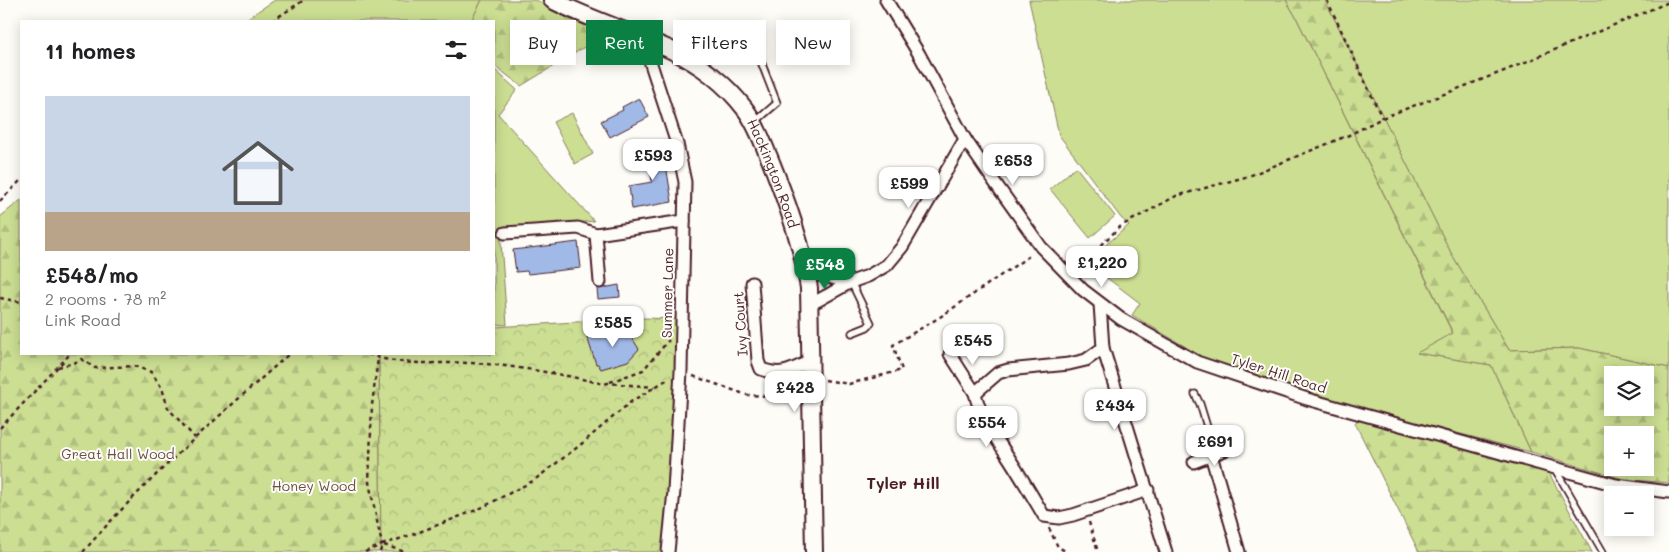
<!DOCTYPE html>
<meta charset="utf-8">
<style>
body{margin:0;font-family:Mali,sans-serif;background:#f2f2f2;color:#202124;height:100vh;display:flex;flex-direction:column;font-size:19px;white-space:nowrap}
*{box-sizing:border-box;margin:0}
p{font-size:16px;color:#757577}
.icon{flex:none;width:28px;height:28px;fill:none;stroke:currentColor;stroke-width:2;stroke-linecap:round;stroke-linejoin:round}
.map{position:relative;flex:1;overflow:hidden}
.drawer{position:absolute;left:20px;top:20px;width:475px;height:335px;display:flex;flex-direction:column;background:#fff;border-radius:0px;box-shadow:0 2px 12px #0003}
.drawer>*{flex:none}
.guide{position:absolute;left:510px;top:20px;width:475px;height:45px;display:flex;gap:10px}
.controls{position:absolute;left:1604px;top:366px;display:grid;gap:10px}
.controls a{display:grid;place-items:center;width:50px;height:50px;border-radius:0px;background:#fff;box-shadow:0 2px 12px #0003;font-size:25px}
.price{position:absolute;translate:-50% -42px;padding:0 11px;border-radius:10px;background:#fff;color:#222;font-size:16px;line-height:32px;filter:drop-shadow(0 1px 2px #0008)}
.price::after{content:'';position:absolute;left:50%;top:30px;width:15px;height:11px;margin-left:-8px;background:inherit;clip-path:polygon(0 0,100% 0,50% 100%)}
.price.active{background:#0b8043;color:#fff}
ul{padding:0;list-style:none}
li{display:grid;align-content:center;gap:10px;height:265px;padding:0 25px}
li+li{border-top:1px solid #e0e0e0}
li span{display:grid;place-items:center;height:155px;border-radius:0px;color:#555}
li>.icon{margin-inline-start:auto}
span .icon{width:90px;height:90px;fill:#fffc;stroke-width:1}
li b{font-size:21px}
h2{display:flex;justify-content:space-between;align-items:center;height:60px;padding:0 25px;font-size:21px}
.tag{padding:0 18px;border-radius:0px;background:#fff;box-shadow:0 2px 12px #0003;font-size:18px;line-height:45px}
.tag.active{background:#0b8043;color:#fff}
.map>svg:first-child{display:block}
.grass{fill:#cbde92;stroke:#8a7e5e}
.forest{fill:url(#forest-firs);stroke:#8a7e5e;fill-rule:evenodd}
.park{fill:url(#park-crowns);stroke:#8a7e5e}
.building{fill:#a1b9e6;stroke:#4a1f2b}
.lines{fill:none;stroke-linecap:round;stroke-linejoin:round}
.lane-casing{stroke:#4a1f2b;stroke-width:9}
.street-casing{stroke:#4a1f2b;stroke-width:15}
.secondary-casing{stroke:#4a1f2b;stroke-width:20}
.path{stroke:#4a1f2b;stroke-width:2.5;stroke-dasharray:4 4;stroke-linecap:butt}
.lane{stroke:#fdfcf7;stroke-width:5.5}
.street{stroke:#fdfcf7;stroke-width:11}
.secondary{stroke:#fdfcf7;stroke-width:16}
.labels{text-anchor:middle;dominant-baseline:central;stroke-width:4;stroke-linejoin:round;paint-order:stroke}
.street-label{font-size:14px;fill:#4a1f2b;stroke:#fdfcf7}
.park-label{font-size:14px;fill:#6a4f45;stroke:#fdfcf7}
.quarter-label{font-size:16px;font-weight:bold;fill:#4a1f2b;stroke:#fdfcf7}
</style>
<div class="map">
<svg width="1669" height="552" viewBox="0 0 1669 552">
<defs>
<pattern id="forest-firs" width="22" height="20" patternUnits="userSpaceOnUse" patternTransform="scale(1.25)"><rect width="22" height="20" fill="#cbde92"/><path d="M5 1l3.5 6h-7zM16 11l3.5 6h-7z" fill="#b0be7e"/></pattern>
<pattern id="park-crowns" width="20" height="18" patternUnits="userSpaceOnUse" patternTransform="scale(1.25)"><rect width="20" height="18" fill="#cbde92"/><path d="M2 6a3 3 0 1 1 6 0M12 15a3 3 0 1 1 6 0" fill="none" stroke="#b0be7e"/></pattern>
</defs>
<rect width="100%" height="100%" fill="#fdfcf7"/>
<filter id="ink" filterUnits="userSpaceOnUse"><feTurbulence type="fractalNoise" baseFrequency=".02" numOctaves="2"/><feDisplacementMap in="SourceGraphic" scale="10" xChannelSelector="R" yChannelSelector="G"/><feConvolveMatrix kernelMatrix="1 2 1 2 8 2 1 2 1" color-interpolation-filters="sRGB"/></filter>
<g filter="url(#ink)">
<g class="grass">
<path d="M 275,0 L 482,0 L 471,21 L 243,21 Z"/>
<path d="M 1029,0 L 1286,0 L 1296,17 L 1453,334 L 1418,353 L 1491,365 L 1531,452 L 1308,395 L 1204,358 L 1132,315 L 1140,303 L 1086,262 L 1129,225 L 1121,218 L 1059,135 Z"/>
<path d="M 1325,0 L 1669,0 L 1669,368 L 1579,348 L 1509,350 L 1451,253 Z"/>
<path d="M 494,69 L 517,90 L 498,114 L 594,221 L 500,230 L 507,325 L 494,324 Z"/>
<path d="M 572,113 L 593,154 L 575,164 L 553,122 Z"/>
<path d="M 1076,167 L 1115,216 L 1090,238 L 1050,189 Z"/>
</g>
<g class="forest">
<path d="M 482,0 L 536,0 L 604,35 L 521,86 L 494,65 L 494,21 L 471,21 Z"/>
<path d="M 1286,0 L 1325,0 L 1451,253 L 1509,350 L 1579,348 L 1669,368 L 1669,483 L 1623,479 L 1531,452 L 1491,365 L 1417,353 L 1453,333 L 1296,17 ZM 1612,375 L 1645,375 L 1645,408 L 1612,408 ZM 1612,435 L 1645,435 L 1645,468 L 1612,468 Z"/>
<path d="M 21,200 L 21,354 L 379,354 L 381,552 L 0,552 L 0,217 Z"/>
<path d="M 1362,414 L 1544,464 L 1592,552 L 1419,552 L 1355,423 Z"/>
</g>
<path class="park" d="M 642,318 L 681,319 L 664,552 L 381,552 L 379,354 L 494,354 L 494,327 Z"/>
<g class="building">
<path d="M 639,98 L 649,117 L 610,137 L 601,121 L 623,110 L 622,107 Z"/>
<path d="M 659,142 L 665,159 L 672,202 L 632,209 L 629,186 L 652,182 L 649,159 L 646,160 L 641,149 Z"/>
<path d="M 578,242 L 581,268 L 528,274 L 527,271 L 516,272 L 513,250 Z"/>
<path d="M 619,285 L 620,297 L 598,299 L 597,289 Z"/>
<path d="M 631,329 L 632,338 L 639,349 L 628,361 L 601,369 L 598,364 L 596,364 L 587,337 Z"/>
</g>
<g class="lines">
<defs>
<g id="lane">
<path d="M 755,122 L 777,103 L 758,54"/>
<path d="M 851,282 L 871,323 L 867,327 L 852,333"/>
<path d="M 1195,394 L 1200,404 L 1215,453"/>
<path d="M 1555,469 L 1603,552"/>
</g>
<g id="street">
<path d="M 886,0 L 919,54 L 965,139 L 998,187 L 1041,247 L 1083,290 L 1121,319 L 1197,362 L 1307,399 L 1616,485 L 1669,492"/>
<path d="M 646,41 L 651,64 L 677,144 L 685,182 L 681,371 L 674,491 L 668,552"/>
<path d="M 505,233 L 578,228 L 596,234 L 684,221"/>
<path d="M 596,234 L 600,282"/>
<path d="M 806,271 L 814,274 L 851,282"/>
<path d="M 752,283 L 758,361 L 761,369 C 782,377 791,370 810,361"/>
<path d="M 809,303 L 817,301 L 851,282 L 868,276 L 887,265 L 902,247 L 965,139"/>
<path d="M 1100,304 L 1103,348 L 1166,552"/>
<path d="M 1103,348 L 1086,360 L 1069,364 L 1008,370 L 998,373 L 975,393 C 980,416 993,433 1005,452 C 1019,473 1031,494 1044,516 L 1059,518 L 1073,515 L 1148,490"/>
<path d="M 950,354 L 975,393"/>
<path d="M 1211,455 L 1239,552"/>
<path d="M 1194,462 L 1227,449"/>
</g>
<g id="secondary">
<path id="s1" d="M 552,0 C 591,20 632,32 671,50 C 700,64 726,84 745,109 C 756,123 762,141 769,157 C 786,199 802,243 809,288 L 814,552"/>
</g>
</defs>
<use href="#lane" class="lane-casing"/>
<use href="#street" class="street-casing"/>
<use href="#secondary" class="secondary-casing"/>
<g class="path">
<path d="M 1327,0 L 1382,118"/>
<path d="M 272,21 L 304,0"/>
<path d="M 0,201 L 21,180"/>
<path d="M 1077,267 L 1121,226 L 1176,196 L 1249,176 L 1349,135 L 1382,118 L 1504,71 L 1669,2"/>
<path d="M 0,298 L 21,302"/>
<path d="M 368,354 C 406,369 448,360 487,364 C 526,368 566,375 604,384 L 608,383 L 654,387"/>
<path d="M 58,367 L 74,363 L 81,359 L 95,368 L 134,366 L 151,372 L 162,388 L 168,408 L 195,438"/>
<path d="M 693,376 L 747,395 L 770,396 L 788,384"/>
<path d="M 825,380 L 849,384 L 902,370 L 893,345 L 940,317 L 1032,254"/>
<path d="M 610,382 L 643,370 L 669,340"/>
<path d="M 0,428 L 70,354"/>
<path d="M 1089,522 L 1098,552"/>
<path d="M 1049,528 L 1058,547 L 1067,552"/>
<path d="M 382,545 L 422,531 L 479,509 L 533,481 L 579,446 L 632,401 L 668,379"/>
<path d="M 384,545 L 405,552"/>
<path d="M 83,552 C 145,480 218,417 289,354"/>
<path d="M 365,552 L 382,545 L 369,482 L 372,405 L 378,358"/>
<path d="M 380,552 L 382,545"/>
</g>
<use href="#lane" class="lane"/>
<use href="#street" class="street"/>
<use href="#secondary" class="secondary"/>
</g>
</g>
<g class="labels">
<g class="street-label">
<text stroke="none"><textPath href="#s1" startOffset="295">Hackington Road</textPath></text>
<text transform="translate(667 293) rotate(-89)">Summer Lane</text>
<text transform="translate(740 324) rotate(-94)">Ivy Court</text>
<text transform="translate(1279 373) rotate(18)">Tyler Hill Road</text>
</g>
<g class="park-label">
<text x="118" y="453">Great Hall Wood</text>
<text x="314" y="485">Honey Wood</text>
</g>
<g class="quarter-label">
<text x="903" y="482">Tyler Hill</text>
</g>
</g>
</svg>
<div class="controls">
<a><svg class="icon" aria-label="layers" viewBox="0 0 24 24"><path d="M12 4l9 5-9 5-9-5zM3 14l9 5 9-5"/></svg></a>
<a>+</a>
<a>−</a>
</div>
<b class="price" style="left:653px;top:181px">£593</b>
<b class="price" style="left:1013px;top:186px">£653</b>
<b class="price" style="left:909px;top:209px">£599</b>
<b class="price" style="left:1102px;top:288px">£1,220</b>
<b class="price active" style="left:825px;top:290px">£548</b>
<b class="price" style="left:613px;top:348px">£585</b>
<b class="price" style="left:973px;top:366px">£545</b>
<b class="price" style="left:795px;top:413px">£428</b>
<b class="price" style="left:1115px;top:431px">£434</b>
<b class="price" style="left:987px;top:448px">£554</b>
<b class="price" style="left:1215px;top:467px">£691</b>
<div class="guide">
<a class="tag">Buy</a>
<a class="tag active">Rent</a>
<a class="tag">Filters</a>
<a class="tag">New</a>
</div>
<section class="drawer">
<h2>11 homes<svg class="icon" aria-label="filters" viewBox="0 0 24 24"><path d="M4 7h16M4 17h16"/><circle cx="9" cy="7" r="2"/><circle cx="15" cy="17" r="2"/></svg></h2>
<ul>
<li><span style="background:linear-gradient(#c9d6e8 75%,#b9a48a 0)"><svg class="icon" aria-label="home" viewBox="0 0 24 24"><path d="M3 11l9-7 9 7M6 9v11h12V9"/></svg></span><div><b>£548/mo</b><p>2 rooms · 78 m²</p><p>Link Road</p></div></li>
</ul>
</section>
</div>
